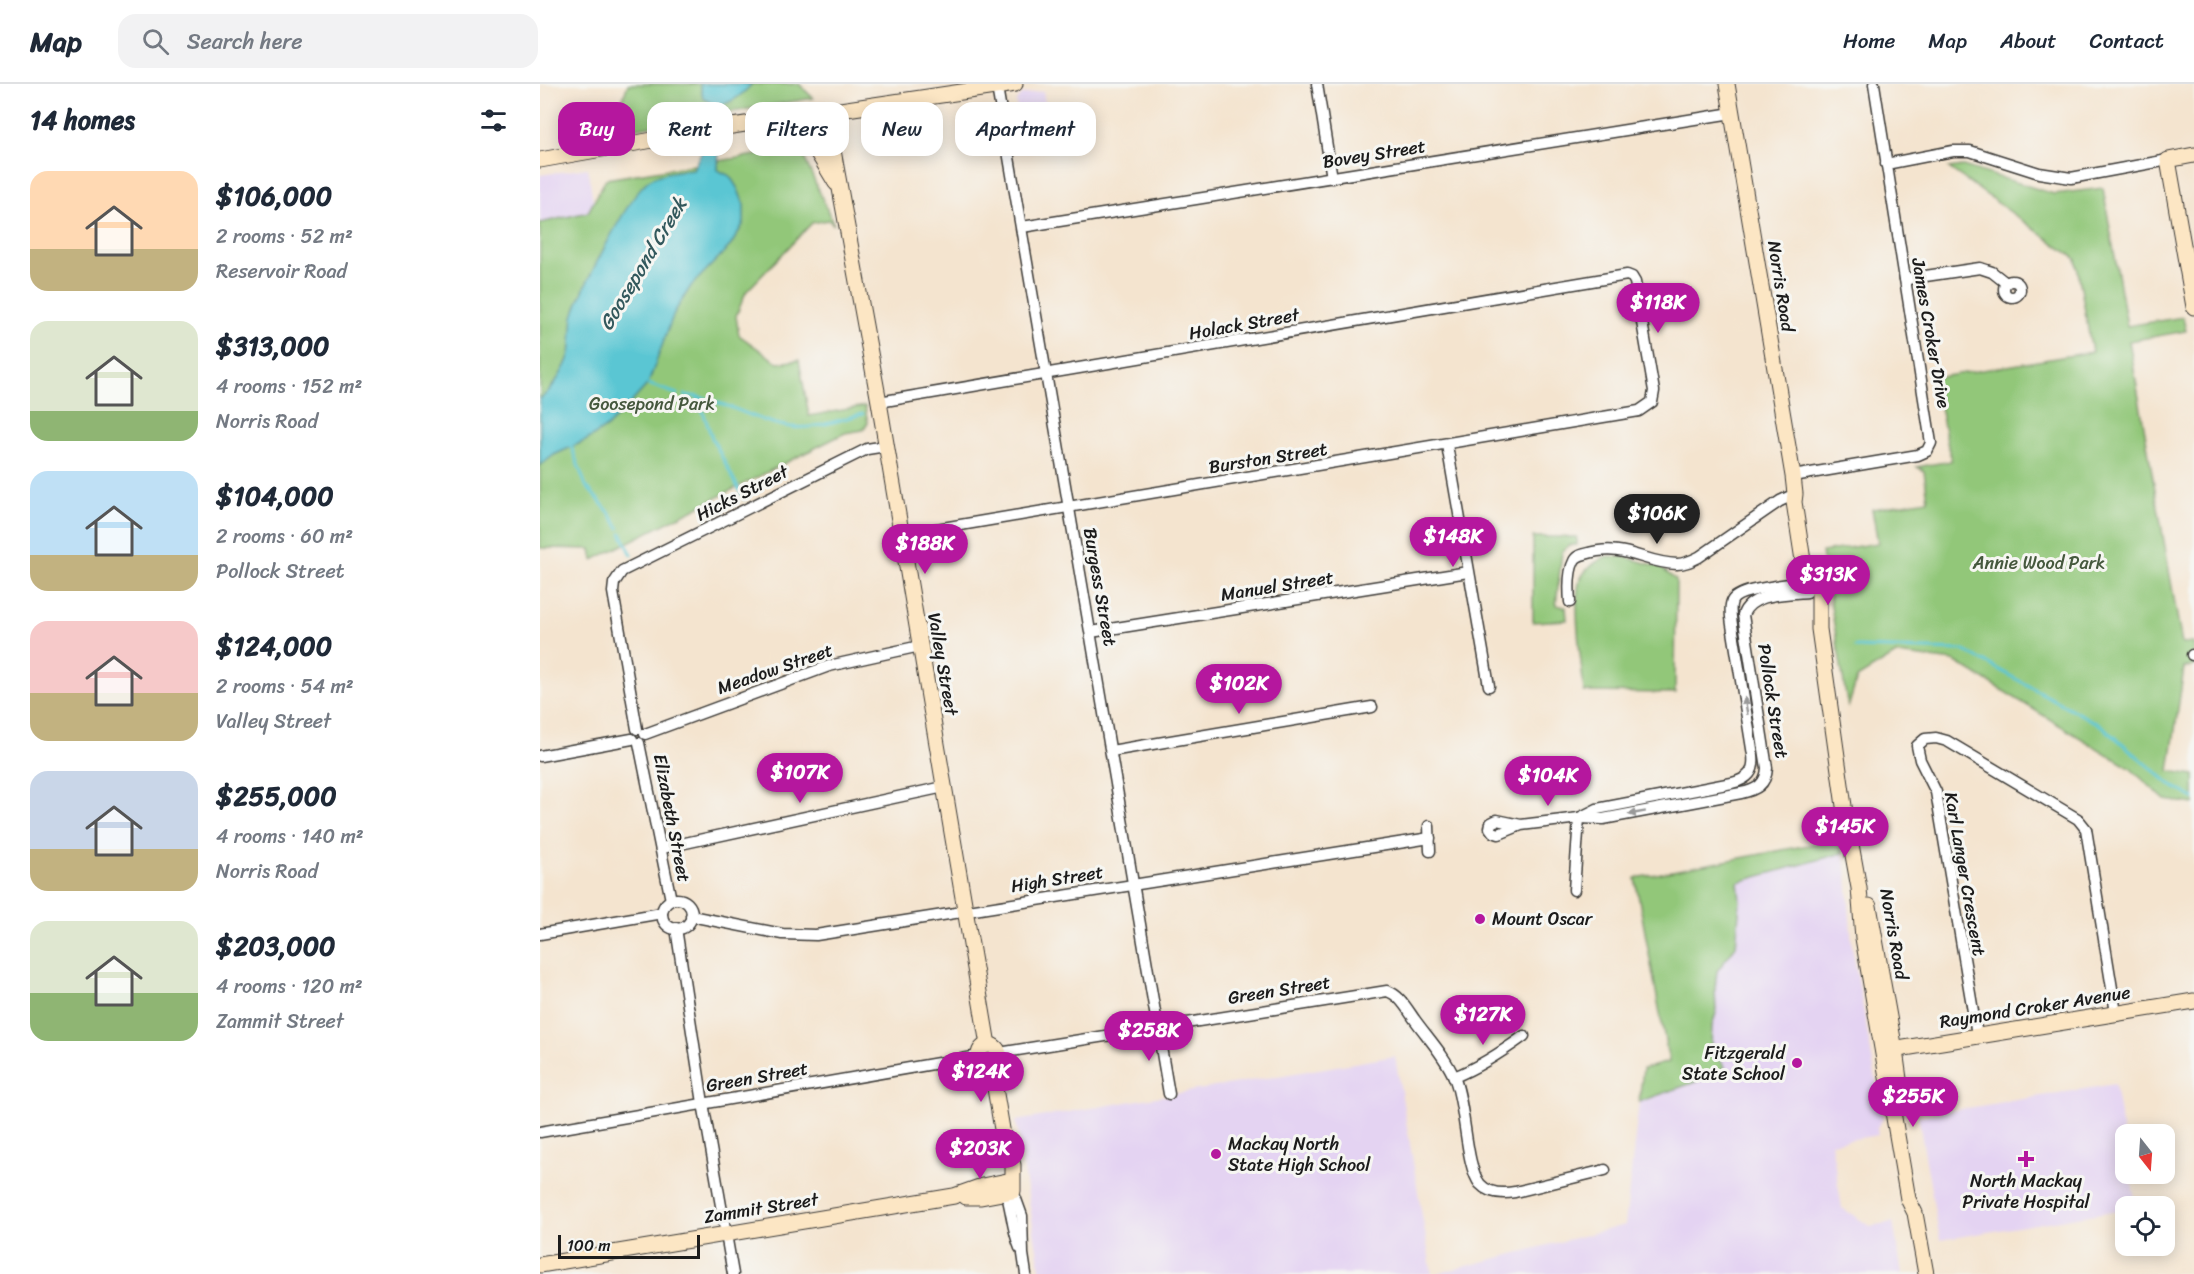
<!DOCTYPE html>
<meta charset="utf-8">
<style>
body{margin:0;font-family:Sriracha,sans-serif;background:#f2f2f3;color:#1f2937;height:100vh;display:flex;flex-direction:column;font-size:22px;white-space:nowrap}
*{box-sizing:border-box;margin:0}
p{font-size:20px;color:#747a83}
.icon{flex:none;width:33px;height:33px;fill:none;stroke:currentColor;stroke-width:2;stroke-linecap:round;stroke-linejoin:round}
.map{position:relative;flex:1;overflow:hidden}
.side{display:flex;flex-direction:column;background:#fff;width:540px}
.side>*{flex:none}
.hud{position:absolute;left:18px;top:18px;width:570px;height:54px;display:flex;gap:12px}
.needle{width:39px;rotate:163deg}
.controls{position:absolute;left:1575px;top:1040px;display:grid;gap:12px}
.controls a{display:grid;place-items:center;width:60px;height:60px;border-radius:12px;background:#fff;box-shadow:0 3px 15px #0003;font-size:30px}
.scale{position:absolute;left:18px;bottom:15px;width:142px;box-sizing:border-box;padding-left:6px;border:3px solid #1c1c1c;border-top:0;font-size:16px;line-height:21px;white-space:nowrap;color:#1c1c1c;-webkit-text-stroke:4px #f6f6f2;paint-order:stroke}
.price{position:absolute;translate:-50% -51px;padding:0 14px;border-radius:21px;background:#b5179e;color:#fff;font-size:20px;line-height:39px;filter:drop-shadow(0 2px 3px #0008)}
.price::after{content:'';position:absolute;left:50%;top:36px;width:18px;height:14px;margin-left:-9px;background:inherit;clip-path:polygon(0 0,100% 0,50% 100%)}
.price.active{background:#222;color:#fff}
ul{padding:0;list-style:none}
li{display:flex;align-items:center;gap:18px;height:150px;padding:0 30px}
li span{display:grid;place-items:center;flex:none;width:168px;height:120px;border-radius:18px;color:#555}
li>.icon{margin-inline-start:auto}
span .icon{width:72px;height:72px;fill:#fffc;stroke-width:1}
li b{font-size:26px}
h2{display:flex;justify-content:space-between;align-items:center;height:72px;padding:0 30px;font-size:26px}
.chip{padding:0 21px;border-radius:18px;background:#fff;box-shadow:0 3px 15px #0003;font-size:21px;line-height:54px}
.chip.active{background:#b5179e;color:#fff}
header{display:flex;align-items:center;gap:36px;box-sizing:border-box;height:84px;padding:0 30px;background:#fff;border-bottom:2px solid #e0e1e3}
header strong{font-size:28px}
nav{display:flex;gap:33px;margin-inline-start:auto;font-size:21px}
.search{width:420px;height:54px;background:#f2f2f3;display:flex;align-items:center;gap:15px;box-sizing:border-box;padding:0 21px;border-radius:18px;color:#747a83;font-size:22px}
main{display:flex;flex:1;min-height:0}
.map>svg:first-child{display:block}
.built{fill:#e4d3f2}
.green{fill:#92c779;stroke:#57724a;stroke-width:1.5}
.water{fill:#5ac6d3;stroke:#3b7178;stroke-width:1.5}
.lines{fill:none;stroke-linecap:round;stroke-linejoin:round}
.stream{stroke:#5ac6d3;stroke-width:3}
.street-casing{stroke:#3c3a37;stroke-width:13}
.secondary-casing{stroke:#3c3a37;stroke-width:17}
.street{stroke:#fff;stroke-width:10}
.secondary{stroke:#fce6c4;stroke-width:15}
.oneway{fill:#999}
.poi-dot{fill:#b5179e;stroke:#f6f6f2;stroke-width:2}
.labels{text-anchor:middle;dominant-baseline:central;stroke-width:6;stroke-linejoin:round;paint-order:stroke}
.street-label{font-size:18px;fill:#1c1c1c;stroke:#f6f6f2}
.park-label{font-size:18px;fill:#45583d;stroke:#f6f6f2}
.poi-label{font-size:18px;fill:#1c1c1c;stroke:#f6f6f2;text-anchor:start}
.water-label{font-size:20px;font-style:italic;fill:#32585c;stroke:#f6f6f2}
</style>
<header>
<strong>Map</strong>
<div class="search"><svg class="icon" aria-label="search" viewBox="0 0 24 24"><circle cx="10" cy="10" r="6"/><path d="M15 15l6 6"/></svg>Search here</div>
<nav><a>Home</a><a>Map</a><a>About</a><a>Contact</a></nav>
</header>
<main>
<section class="side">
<h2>14 homes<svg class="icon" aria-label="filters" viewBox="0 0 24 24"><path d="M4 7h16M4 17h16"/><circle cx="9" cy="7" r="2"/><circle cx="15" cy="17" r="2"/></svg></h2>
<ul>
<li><span style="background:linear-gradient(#ffd9b3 65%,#c2b280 0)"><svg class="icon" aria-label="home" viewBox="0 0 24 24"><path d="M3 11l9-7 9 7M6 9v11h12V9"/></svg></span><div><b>$106,000</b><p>2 rooms · 52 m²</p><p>Reservoir Road</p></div></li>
<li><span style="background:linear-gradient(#dfe7d0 75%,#8fb573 0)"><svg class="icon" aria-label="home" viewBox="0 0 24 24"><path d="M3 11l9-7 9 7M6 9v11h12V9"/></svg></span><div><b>$313,000</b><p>4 rooms · 152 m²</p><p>Norris Road</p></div></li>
<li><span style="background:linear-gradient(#bfe0f5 70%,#c2b280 0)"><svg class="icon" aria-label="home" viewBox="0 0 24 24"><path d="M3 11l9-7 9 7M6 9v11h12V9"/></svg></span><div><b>$104,000</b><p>2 rooms · 60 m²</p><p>Pollock Street</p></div></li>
<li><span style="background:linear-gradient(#f6c9c9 60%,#c2b280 0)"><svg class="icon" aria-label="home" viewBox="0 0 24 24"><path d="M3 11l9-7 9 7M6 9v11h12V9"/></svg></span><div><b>$124,000</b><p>2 rooms · 54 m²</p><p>Valley Street</p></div></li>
<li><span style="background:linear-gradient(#c9d6e8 65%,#c2b280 0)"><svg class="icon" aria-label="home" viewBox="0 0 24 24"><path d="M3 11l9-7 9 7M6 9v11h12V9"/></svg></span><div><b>$255,000</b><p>4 rooms · 140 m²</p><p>Norris Road</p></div></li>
<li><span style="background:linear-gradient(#dfe7d0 60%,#8fb573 0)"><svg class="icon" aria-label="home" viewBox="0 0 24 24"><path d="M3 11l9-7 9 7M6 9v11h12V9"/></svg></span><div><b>$203,000</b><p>4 rooms · 120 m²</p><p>Zammit Street</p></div></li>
</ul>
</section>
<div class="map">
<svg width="1654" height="1190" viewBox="0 0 1654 1190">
<rect width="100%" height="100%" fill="#f6f6f2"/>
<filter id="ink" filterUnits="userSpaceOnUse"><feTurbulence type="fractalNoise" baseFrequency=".0167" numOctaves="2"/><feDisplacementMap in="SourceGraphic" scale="12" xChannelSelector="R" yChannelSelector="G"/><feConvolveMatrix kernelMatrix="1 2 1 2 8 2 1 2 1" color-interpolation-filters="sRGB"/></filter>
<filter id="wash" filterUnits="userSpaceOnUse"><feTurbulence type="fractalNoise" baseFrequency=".008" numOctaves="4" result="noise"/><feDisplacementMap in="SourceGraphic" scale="24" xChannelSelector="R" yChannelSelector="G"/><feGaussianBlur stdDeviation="1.35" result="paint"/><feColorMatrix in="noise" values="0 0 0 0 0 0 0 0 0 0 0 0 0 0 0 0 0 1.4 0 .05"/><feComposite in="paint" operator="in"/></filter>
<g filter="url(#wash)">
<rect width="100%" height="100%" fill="#f4e4cf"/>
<g class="built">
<path d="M 503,7 L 508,37 L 480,42 L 476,17 L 481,11 Z"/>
<path d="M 48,84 L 53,118 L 48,128 L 0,139 L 0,91 Z"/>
<path d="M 1303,769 L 1307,793 L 1312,863 L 1343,1035 L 1337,1043 L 1338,1051 L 1291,1059 L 1302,1124 L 1330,1142 L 1353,1138 L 1362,1190 L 896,1190 L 1085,1141 L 1099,1018 L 1158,997 L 1171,962 L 1172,942 L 1176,929 L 1175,904 L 1177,887 L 1196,861 L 1200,817 L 1198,798 Z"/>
<path d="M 855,972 L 892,1190 L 501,1190 L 476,1037 Z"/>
<path d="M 1575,1000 L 1585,1061 L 1586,1089 L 1590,1089 L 1596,1122 L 1586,1122 L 1585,1125 L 1400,1156 L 1378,1032 Z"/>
</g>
<g class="green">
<path d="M 88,0 L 259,0 L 273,14 L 87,46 L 82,17 Z"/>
<path d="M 260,64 L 294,141 L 288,136 L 272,139 L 206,208 L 196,232 L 199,251 L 238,279 L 259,276 L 269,332 L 325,322 L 328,339 L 323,346 L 305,349 L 53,476 L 51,465 L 0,464 L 0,139 L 48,128 L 66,95 Z"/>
<path d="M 1423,82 L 1514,110 L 1563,104 L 1587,242 L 1643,233 L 1646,247 L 1589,257 L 1642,560 L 1654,559 L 1654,582 L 1644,584 L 1629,687 L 1654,691 L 1654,720 L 1625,716 L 1590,684 L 1414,577 L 1356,570 L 1317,594 L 1308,624 L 1282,468 L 1338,459 L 1332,425 L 1388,416 L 1384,387 L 1377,383 L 1411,377 L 1394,294 L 1552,268 L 1536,175 L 1409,84 Z"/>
<path d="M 993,453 L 1037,453 L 1037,461 L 1029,461 L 1022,468 L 1016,521 L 1026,523 L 1027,536 L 993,538 Z"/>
<path d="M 1067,472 L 1085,473 L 1120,483 L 1136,496 L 1135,609 L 1044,608 C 1042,583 1032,517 1040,496 C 1045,484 1056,478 1067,472 Z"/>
<path d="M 1300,755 L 1303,769 L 1198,798 L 1200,817 L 1196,862 L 1177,887 L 1175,904 L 1176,929 L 1172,942 L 1171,962 L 1185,983 L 1158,997 L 1099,1018 L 1103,985 L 1129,978 L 1095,794 Z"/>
</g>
<g class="water">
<path d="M 160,0 L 212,0 C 201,12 192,19 176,22 L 163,14 Z"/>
<path d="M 179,59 L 178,86 L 190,92 L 198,105 L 204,121 L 204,139 L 191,161 L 151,202 L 134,229 L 108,300 L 89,321 L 67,343 L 47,356 L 14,371 L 0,382 L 0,315 C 12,306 26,284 30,269 C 32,257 31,245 33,233 C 39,209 90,109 109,96 C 122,88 138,87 153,85 L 165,61 Z"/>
</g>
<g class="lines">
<g class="stream">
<path d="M 170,42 L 174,19"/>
<path d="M 108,300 L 137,310"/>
<path d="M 145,311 C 182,314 214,338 251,343 C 274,346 301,335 323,330"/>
<path d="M 158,313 L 172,354 L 204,415"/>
<path d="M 31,362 L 46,402 L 69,428 L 79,444"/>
<path d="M 81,449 L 92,471"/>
<path d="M 1315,563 L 1423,566 L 1562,642 L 1632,702 L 1654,714"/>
</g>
</g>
</g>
<g filter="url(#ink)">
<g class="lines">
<defs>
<g id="street">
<path d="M 777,0 L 792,94"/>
<path d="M 457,3 L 629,1010"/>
<path d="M 1346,80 L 1413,67 L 1430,67 L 1499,89 L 1531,94 L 1628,76"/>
<path d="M 482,143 L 1192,29"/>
<path d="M 1365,195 L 1440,184 L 1452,188 L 1466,199"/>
<circle cx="1472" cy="205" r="8"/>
<path d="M 339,318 L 1087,191 L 1092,193 L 1095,198 L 1114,307 L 1112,318 L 1099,327 L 361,451"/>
<path d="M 907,361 L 949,602"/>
<path d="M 1253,392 L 1378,371 L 1387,367 L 1391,359 L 1334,0"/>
<path d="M 1030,518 C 1029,506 1028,488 1034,477 C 1036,472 1041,471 1045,470 C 1085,458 1102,479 1137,480 C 1145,480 1151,477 1159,473 L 1240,417 L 1255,410"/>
<path d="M 551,548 L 928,488"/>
<path d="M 1652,571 L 1654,571"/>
<path d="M 97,645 L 73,508 L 74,499 L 82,487 L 327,365 L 346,362"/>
<path d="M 105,650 L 289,582 L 380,562"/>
<path d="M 99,659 L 131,816"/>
<path d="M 571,667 L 832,623"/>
<path d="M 0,672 L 92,655"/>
<path d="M 1039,734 L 1057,725 L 1192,699 C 1208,695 1215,688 1213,671 L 1192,541 C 1191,533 1189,524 1192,517 C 1198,504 1250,501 1265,497"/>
<path d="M 981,741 L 957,736 L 951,739 L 950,744 L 953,748 L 959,750 L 981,741 L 1039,734 L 1063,735 L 1201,709 C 1216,706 1226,701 1227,684 L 1203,531 C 1210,509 1247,510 1267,508"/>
<path d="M 889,742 L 890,767"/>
<path d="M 122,764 L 404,703"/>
<path d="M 1034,806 L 1039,734"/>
<circle cx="137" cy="830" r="15"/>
<path d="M 151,832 L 242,850 L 276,851 L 890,754"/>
<path d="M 136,844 L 163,1019 L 193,1190"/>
<path d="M 0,850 L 122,829"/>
<path d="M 1437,951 L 1396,708 L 1380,676 L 1377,662 L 1385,655 L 1396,654 L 1407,657 L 1538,735 L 1546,745 L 1576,929"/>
<path d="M 459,969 L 847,907 C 860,911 867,925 875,936 C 888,954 905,972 914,993 C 926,1020 925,1082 940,1100 C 949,1110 963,1110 975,1108 L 1065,1086"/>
<path d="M 914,993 C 939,983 962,968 984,952"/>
<path d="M 0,1048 L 439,972"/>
<path d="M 473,1107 L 482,1132 L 483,1170 L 486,1190"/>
<path d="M 466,1108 C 472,1127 472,1145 480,1164"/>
</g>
<g id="secondary">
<path d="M 1187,0 L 1253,392 L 1255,410 L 1254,418 L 1266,496"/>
<path d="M 286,28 L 339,318 L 448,961"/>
<path d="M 242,35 L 256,41 L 264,46 L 296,99"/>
<path d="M 1654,71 L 1628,76 L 1654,223"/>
<path d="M 0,76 L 192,42 L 475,0"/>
<path d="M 1279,502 L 1279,545 L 1304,722 L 1319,804 L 1323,854 L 1368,1115 L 1375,1129 L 1386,1190"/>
<path d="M 1329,822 L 1355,966 L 1362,1017"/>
<circle cx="449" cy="971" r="10"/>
<path d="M 1346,967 L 1654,917"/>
<path d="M 426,1113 L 441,1113 L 473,1107 L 473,1081 L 463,1051 L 451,981"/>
<path d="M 0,1181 L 414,1112 L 442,1102 L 472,1096"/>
</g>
</defs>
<use href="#street" class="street-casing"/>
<use href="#secondary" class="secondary-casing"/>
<use href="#street" class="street"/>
<use href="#secondary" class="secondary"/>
</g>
<defs><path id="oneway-solid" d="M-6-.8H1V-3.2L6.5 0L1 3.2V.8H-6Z" transform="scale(1.5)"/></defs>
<g class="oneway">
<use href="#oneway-solid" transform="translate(1206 622) rotate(-100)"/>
<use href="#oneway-solid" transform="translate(1097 729) rotate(170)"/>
</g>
</g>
<g class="poi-dot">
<circle cx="940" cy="835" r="6"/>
<circle cx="1257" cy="979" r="6"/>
<circle cx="676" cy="1070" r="6"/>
<path d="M1483 1066h6v6h6v6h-6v6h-6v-6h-6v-6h6z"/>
</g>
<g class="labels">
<g class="street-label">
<text transform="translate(834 70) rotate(-9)">Bovey Street</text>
<text transform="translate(1241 202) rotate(81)">Norris Road</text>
<text transform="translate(704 240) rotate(-10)">Holack Street</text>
<text transform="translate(1391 249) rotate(80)">James Croker Drive</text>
<text transform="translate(728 374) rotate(-9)">Burston Street</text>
<text transform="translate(202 409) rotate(-27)">Hicks Street</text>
<text transform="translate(737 502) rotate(-9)">Manuel Street</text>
<text transform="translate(560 503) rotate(80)">Burgess Street</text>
<text transform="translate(403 580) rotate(80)">Valley Street</text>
<text transform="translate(235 585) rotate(-19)">Meadow Street</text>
<text transform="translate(1233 617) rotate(81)">Pollock Street</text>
<text transform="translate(132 734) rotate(79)">Elizabeth Street</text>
<text transform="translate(1425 790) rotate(80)">Karl Langer Crescent</text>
<text transform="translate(517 795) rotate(-9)">High Street</text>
<text transform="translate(1354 850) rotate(80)">Norris Road</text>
<text transform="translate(739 906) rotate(-9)">Green Street</text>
<text transform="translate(1495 923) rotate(-9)">Raymond Croker Avenue</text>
<text transform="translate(217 993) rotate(-10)">Green Street</text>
<text transform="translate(221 1124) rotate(-9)">Zammit Street</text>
</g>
<g class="park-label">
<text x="112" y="320">Goosepond Park</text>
<text x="1499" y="479">Annie Wood Park</text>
</g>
<g class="poi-label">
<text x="952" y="835">Mount Oscar</text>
<text x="1245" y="969" text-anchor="end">Fitzgerald<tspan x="1245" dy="21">State School</tspan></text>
<text x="688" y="1060">Mackay North<tspan x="688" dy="21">State High School</tspan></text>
<text x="1486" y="1097" text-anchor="middle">North Mackay<tspan x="1486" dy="21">Private Hospital</tspan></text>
</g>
<g class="water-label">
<text transform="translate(103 180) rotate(-59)">Goosepond Creek</text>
</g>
</g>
</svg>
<div class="controls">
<a><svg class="needle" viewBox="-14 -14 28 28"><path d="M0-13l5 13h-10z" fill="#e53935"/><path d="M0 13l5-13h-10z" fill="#747a83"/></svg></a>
<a><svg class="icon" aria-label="locate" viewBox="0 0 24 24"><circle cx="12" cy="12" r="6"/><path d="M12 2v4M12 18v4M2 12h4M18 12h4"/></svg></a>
</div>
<div class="scale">100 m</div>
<b class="price" style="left:1118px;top:250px">$118K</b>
<b class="price active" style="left:1117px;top:461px">$106K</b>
<b class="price" style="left:913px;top:484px">$148K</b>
<b class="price" style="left:385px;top:491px">$188K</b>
<b class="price" style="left:1288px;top:522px">$313K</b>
<b class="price" style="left:699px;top:631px">$102K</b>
<b class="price" style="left:260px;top:720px">$107K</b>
<b class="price" style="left:1008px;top:723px">$104K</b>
<b class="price" style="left:1305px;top:774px">$145K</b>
<b class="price" style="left:943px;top:962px">$127K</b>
<b class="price" style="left:609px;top:978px">$258K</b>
<b class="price" style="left:441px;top:1019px">$124K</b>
<b class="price" style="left:1373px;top:1044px">$255K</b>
<b class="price" style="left:440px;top:1096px">$203K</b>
<div class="hud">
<a class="chip active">Buy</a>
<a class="chip">Rent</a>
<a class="chip">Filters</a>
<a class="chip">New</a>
<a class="chip">Apartment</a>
</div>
</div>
</main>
